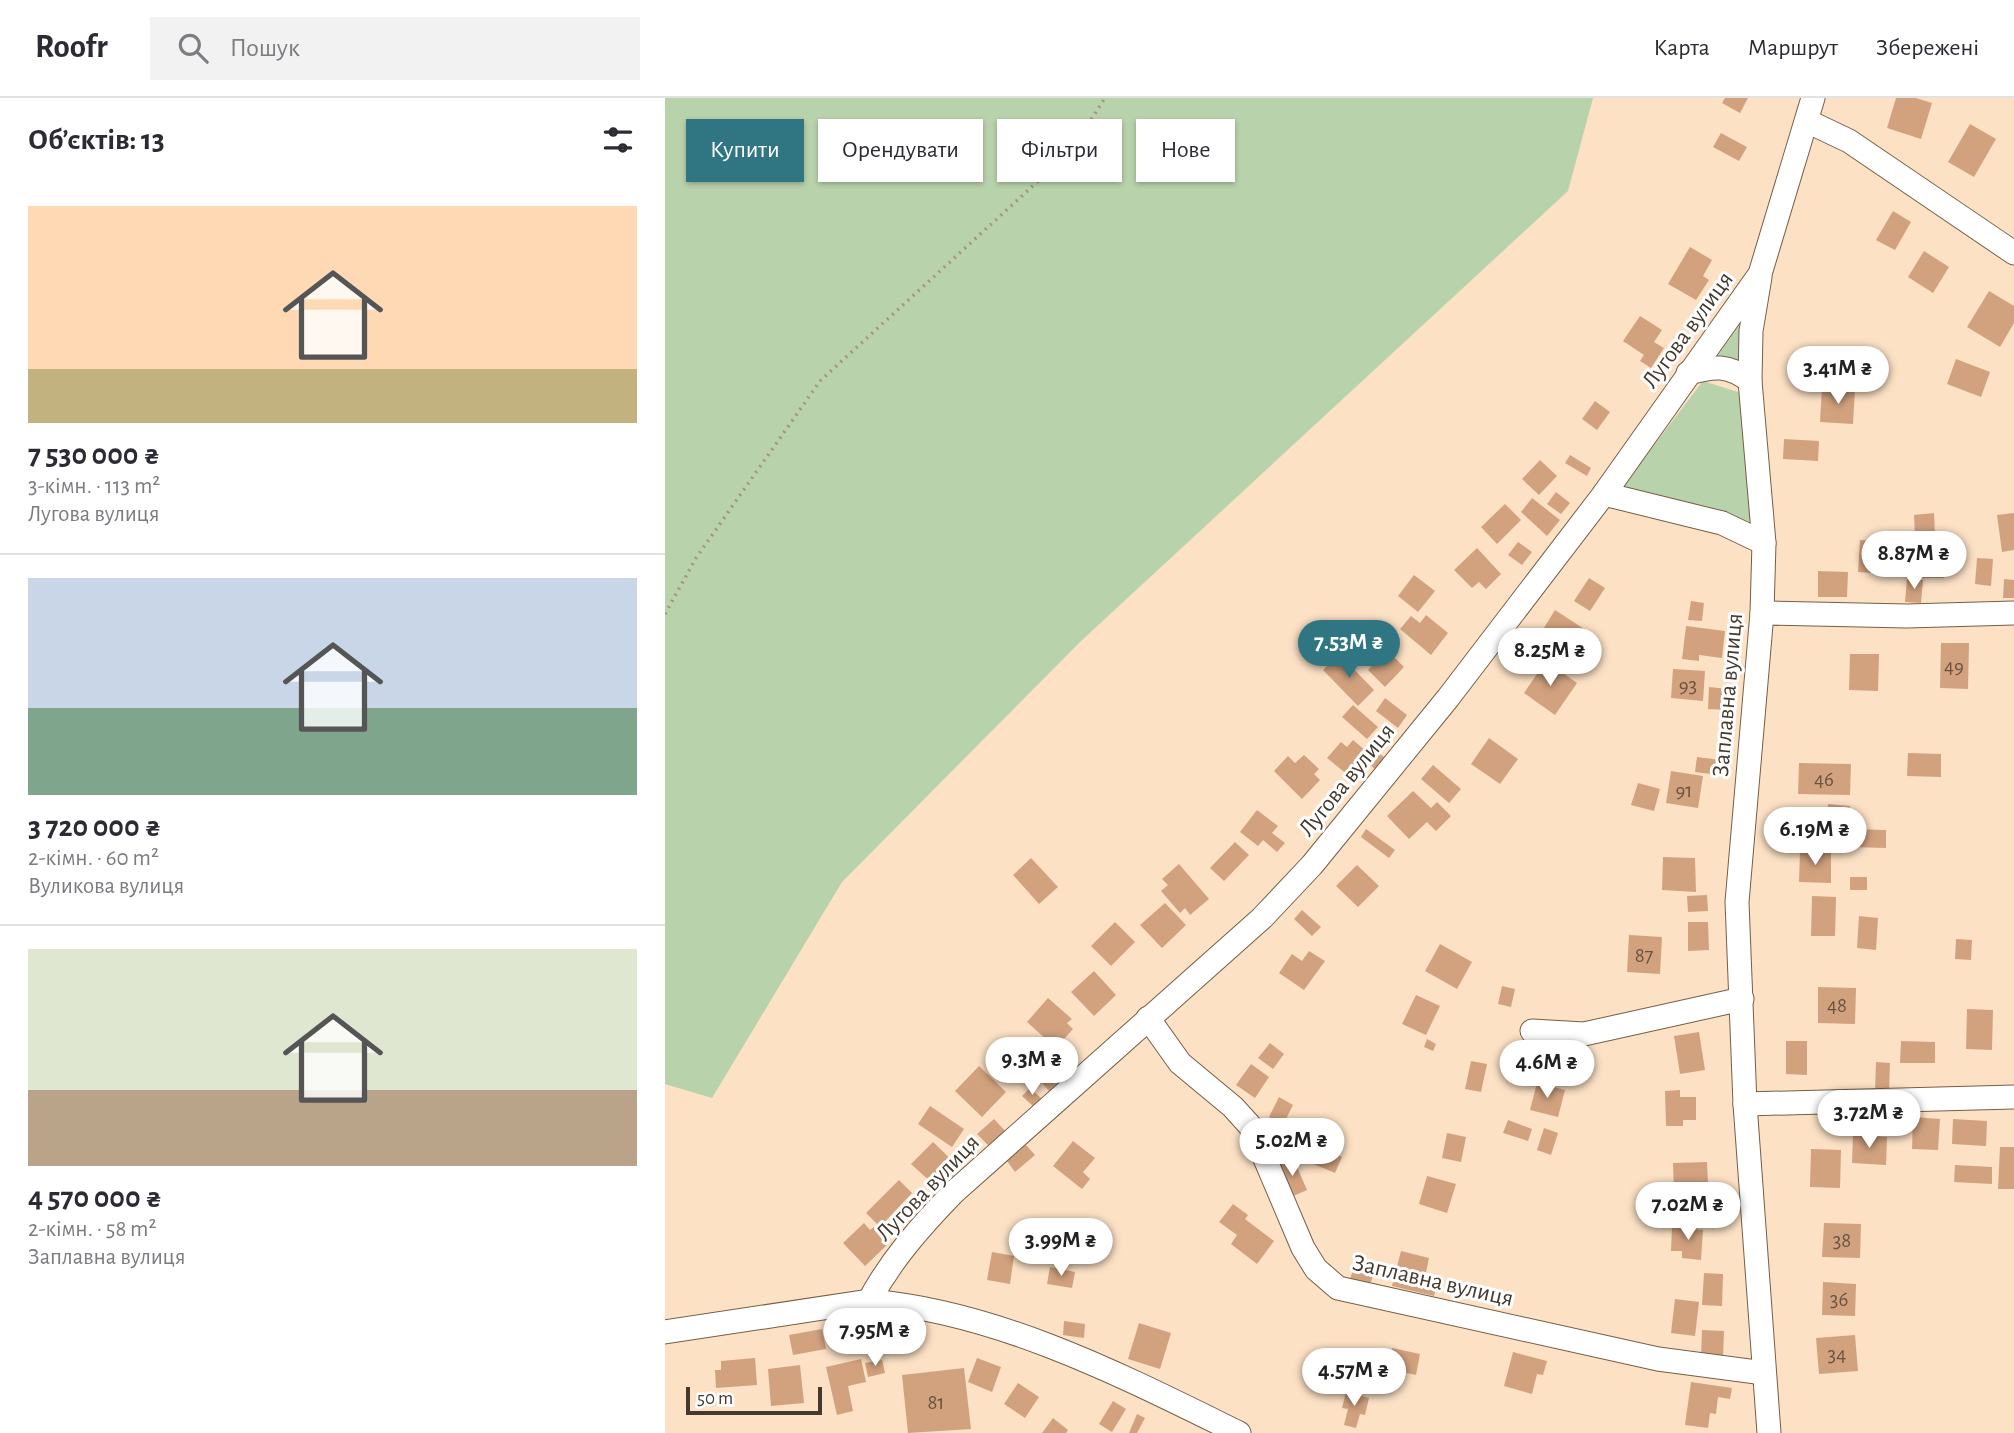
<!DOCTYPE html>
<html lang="uk">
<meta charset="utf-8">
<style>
body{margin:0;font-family:"Alegreya Sans",sans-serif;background:#f2f2f3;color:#2b2b33;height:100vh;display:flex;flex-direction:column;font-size:26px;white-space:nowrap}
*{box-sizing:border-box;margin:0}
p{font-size:23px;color:#7c7c81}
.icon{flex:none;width:38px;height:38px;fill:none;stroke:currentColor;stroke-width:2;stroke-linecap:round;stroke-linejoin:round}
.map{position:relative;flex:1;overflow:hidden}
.side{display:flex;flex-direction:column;background:#fff;width:665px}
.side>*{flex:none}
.banner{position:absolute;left:21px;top:21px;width:665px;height:63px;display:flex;gap:14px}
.scale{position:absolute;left:21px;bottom:18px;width:136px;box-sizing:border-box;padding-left:7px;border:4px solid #44392e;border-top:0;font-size:19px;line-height:24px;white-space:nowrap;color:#44392e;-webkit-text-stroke:5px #fff;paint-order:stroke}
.price{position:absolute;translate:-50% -60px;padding:0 16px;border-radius:24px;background:#fff;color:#222;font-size:23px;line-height:46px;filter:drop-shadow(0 2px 4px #0008)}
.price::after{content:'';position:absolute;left:50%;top:42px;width:21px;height:16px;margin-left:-10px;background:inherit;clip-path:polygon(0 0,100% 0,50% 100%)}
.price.active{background:#307682;color:#fff}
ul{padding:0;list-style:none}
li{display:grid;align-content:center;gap:14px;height:371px;padding:0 28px}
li+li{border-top:2px solid #e1e1e2}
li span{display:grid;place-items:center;height:217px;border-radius:0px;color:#555}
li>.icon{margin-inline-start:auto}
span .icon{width:126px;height:126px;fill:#fffc;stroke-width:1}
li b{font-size:30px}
h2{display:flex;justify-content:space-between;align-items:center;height:84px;padding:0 28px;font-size:30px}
.pill{padding:0 24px;border-radius:0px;background:#fff;box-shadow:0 2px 5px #0004;font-size:24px;line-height:63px}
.pill.active{background:#307682;color:#fff}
header{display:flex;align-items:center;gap:42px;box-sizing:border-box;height:98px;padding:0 35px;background:#fff;border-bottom:2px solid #e1e1e2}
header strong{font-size:33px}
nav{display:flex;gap:38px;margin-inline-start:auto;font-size:24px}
.search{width:490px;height:63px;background:#f2f2f3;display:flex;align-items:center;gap:18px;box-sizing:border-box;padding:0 24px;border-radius:0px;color:#7c7c81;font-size:26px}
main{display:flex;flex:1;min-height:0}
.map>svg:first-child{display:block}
.green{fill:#b8d2ac}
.building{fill:#d2a27f}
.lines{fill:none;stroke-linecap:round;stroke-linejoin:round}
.minor-casing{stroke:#765e46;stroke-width:25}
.path{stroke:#a7947f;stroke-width:3.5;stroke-dasharray:2 5;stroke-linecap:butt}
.minor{stroke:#fff;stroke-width:23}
.labels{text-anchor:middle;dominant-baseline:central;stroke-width:6;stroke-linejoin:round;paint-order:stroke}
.number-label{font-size:21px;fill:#685342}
.street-label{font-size:24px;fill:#44392e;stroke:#fff}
</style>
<header>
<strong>Roofr</strong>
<div class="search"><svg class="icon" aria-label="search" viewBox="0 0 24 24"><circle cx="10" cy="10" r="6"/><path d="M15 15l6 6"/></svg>Пошук</div>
<nav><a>Карта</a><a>Маршрут</a><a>Збережені</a></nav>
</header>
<main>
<section class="side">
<h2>Об’єктів: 13<svg class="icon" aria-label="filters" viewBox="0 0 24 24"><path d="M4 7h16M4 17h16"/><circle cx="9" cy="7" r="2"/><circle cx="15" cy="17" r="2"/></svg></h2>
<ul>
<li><span style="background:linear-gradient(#ffd9b3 75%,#c2b280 0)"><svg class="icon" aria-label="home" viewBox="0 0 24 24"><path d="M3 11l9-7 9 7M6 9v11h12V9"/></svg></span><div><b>7 530 000 ₴</b><p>3-кімн. · 113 m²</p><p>Лугова вулиця</p></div></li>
<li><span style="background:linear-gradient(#c9d6e8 60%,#7fa58c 0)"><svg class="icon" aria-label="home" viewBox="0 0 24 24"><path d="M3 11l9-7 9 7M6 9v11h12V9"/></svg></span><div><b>3 720 000 ₴</b><p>2-кімн. · 60 m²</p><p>Вуликова вулиця</p></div></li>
<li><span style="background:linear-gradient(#dfe7d0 65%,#b9a48a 0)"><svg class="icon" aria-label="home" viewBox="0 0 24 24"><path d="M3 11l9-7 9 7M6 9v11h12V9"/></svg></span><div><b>4 570 000 ₴</b><p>2-кімн. · 58 m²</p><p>Заплавна вулиця</p></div></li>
</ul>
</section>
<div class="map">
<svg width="1349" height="1335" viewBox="0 0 1349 1335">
<rect width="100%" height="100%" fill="#fce1c5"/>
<g class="green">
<path d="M 0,0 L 928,0 L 903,93 L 416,543 L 177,784 L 47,1000 L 0,986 Z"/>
<path d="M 1078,222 L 1076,267 L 1051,260 Z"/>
<path d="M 1038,283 L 1076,295 L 1086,424 L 957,389 Z"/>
</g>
<g class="building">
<path d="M 1060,0 L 1083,0 L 1075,15 L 1057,5 Z"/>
<path d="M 1231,0 L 1251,0 L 1267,5 L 1256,41 L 1222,30 Z"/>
<path d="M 1305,26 L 1331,41 L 1309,79 L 1283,64 Z"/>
<path d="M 1056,35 L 1082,49 L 1074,63 L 1048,49 Z"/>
<path d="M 1228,113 L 1246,124 L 1230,152 L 1211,142 Z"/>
<path d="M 1025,149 L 1047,162 L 1038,178 L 1044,182 L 1031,202 L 1003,186 Z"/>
<path d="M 1259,153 L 1284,169 L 1268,195 L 1243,179 Z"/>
<path d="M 1324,193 L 1349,208 L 1349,225 L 1335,249 L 1302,229 Z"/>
<path d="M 975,218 L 997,232 L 989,244 L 999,250 L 986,270 L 975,263 L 979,257 L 958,243 Z"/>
<path d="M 1291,261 L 1325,274 L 1316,299 L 1282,286 Z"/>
<path d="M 1157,289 L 1190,291 L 1188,326 L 1155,324 Z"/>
<path d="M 930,303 L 945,314 L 932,332 L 917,321 Z"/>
<path d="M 1119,341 L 1154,343 L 1153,363 L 1118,361 Z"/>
<path d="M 905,357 L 926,370 L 922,378 L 900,365 Z"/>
<path d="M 875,362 L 892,378 L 874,397 L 857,381 Z"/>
<path d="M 891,394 L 905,405 L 896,416 L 882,406 Z"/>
<path d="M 867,400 L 895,422 L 882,438 L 856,414 Z"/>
<path d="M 840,406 L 856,422 L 832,446 L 816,429 Z"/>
<path d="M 1269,415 L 1270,437 L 1250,438 L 1249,417 Z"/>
<path d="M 1349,415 L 1349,452 L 1337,454 L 1332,417 Z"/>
<path d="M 1195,442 L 1210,443 L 1209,475 L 1193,474 Z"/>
<path d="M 853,444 L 867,454 L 857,467 L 843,457 Z"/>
<path d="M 812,450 L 836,476 L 821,491 L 814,484 L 807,490 L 789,472 Z"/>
<path d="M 1255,455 L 1278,455 L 1279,480 L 1255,480 Z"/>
<path d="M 1312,460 L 1328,461 L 1326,488 L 1310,486 Z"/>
<path d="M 1153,473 L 1183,474 L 1182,499 L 1153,499 Z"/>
<path d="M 749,477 L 770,493 L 753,514 L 733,498 Z"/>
<path d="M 924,480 L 940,490 L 925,513 L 909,503 Z"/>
<path d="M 1242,481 L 1258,482 L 1256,505 L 1240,504 Z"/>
<path d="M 1339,481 L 1349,482 L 1349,500 L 1338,500 Z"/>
<path d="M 1026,503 L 1039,505 L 1037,523 L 1023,522 Z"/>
<path d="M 890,512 L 930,538 L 917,558 L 877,533 Z"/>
<path d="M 761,517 L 783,535 L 766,557 L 735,531 L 746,518 L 755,525 Z"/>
<path d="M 1021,528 L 1060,533 L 1057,560 L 1034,557 L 1034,563 L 1017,561 Z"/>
<path d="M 1276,545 L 1304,545 L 1303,591 L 1275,590 Z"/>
<path d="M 722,552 L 739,569 L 720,589 L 703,572 Z"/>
<path d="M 674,556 L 709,592 L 693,608 L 658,572 Z"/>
<path d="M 1185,556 L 1214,556 L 1213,593 L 1184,592 Z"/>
<path d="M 881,563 L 912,585 L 890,617 L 859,595 Z"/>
<path d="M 1008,571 L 1040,573 L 1038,603 L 1006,600 Z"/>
<path d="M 1044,589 L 1063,591 L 1062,612 L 1043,611 Z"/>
<path d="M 720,600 L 742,617 L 733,630 L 711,613 Z"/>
<path d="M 688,607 L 713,629 L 702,641 L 677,619 Z"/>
<path d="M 824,640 L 853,661 L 835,686 L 806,666 Z"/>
<path d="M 688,642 L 700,652 L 705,647 L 720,660 L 711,672 L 703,665 L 689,682 L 662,660 L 676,644 L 682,649 Z"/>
<path d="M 1243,655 L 1276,656 L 1276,679 L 1242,678 Z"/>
<path d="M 639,657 L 654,671 L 649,676 L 655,682 L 637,701 L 609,673 L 623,658 L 630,665 Z"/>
<path d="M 1032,659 L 1056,662 L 1054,677 L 1030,674 Z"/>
<path d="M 1134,665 L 1186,666 L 1185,697 L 1133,696 Z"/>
<path d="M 768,667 L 796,691 L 784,705 L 756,681 Z"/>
<path d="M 1006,673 L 1038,678 L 1033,710 L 1001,705 Z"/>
<path d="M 973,685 L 995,691 L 989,713 L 966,707 Z"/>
<path d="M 748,693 L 766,710 L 772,704 L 786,718 L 771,733 L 762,724 L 744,741 L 722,718 Z"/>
<path d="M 1163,706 L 1185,708 L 1184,723 L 1162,721 Z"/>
<path d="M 592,712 L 613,728 L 607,735 L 620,745 L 612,754 L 598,742 L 593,748 L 575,734 Z"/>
<path d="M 701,731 L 730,752 L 724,760 L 696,739 Z"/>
<path d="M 1186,731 L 1221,732 L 1221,750 L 1185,749 Z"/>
<path d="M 570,744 L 584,757 L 559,783 L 545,770 Z"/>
<path d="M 1135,753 L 1166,753 L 1166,785 L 1134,784 Z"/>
<path d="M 998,759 L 1030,760 L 1031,794 L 997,792 Z"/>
<path d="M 366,760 L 393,789 L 374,806 L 348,777 Z"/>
<path d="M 514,766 L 544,801 L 525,817 L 520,810 L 515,815 L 496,793 L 503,787 L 497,781 Z"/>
<path d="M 692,767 L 714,788 L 693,809 L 671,788 Z"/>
<rect x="1185" y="779" width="17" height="13"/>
<path d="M 1042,797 L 1043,813 L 1023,814 L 1022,798 Z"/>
<path d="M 1147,798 L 1171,799 L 1170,838 L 1146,838 Z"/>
<path d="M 500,805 L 521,827 L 497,850 L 475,827 Z"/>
<path d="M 637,812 L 656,829 L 647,838 L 629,821 Z"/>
<path d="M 1194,818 L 1213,820 L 1211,852 L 1192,850 Z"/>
<path d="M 450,824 L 470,844 L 446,868 L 426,848 Z"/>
<path d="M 1023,824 L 1043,824 L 1044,852 L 1023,853 Z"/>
<path d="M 964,837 L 997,839 L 995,876 L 962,874 Z"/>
<path d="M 1291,841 L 1307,842 L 1306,862 L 1290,861 Z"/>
<path d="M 775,846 L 807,864 L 792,891 L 760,873 Z"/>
<path d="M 644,853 L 660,863 L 639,892 L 614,875 L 627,856 L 637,863 Z"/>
<path d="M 429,873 L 451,897 L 429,918 L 406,894 Z"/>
<path d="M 837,888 L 850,891 L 846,909 L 833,906 Z"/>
<path d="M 1153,889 L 1191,890 L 1190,926 L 1153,925 Z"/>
<path d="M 751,897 L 775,908 L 761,937 L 737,926 Z"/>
<path d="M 383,900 L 407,921 L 402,925 L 408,931 L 391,950 L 362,924 Z"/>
<path d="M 1302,911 L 1328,912 L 1327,952 L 1301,951 Z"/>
<path d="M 1034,934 L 1040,972 L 1015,976 L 1009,938 Z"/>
<path d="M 762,941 L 771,946 L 768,953 L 759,949 Z"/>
<path d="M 1121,943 L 1142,943 L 1142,977 L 1121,976 Z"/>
<path d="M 1236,943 L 1270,944 L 1270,965 L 1235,965 Z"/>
<path d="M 605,945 L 619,956 L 608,971 L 593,960 Z"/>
<path d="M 356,949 L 379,971 L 366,984 L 359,977 L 352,984 L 337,969 Z"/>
<path d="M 806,963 L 822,966 L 816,994 L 800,991 Z"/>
<path d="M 1211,964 L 1225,965 L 1224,994 L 1210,993 Z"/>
<path d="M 586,966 L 604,979 L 590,1000 L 571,987 Z"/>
<path d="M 314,968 L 341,994 L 317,1019 L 290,993 Z"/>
<path d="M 390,968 L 401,980 L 386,995 L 375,983 Z"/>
<path d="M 872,985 L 900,992 L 893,1019 L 865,1012 Z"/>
<path d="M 365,990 L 377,1001 L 369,1009 L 357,998 Z"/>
<path d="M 1015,992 L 1015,999 L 1031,999 L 1031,1022 L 1018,1022 L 1018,1028 L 1001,1028 L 1000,993 Z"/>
<path d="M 614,999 L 628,1007 L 618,1027 L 604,1019 Z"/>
<path d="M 265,1008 L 299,1031 L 287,1049 L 253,1026 Z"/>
<path d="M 1248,1019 L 1275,1021 L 1273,1052 L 1247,1051 Z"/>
<path d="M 329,1021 L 342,1035 L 326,1050 L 312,1036 Z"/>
<path d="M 1288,1021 L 1322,1023 L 1321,1048 L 1287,1046 Z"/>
<path d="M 843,1022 L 867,1031 L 863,1043 L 838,1035 Z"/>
<path d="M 647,1029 L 675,1041 L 669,1056 L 677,1059 L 670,1075 L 634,1060 Z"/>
<path d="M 879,1030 L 893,1035 L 886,1057 L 872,1052 Z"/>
<path d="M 782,1035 L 801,1039 L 796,1064 L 777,1060 Z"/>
<path d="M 1188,1037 L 1222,1039 L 1221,1067 L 1187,1065 Z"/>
<path d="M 408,1043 L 430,1060 L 418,1074 L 425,1081 L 417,1091 L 388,1068 Z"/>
<path d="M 268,1044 L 295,1070 L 284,1082 L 278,1076 L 268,1086 L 246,1066 Z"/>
<path d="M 361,1047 L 370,1057 L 350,1074 L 342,1063 Z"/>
<path d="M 1335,1049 L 1349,1049 L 1349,1091 L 1333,1091 Z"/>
<path d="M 1146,1051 L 1176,1052 L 1175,1090 L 1145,1089 Z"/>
<path d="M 628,1060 L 642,1092 L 626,1099 L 612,1068 Z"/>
<path d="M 1042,1064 L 1043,1086 L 1034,1087 L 1034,1096 L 1009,1097 L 1008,1065 Z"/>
<path d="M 1290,1067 L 1327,1069 L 1327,1086 L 1289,1084 Z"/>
<path d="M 762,1078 L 791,1086 L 782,1115 L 754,1106 Z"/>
<path d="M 234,1082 L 247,1095 L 215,1129 L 201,1115 Z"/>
<path d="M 568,1106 L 583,1117 L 580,1121 L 609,1143 L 592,1166 L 566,1146 L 572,1137 L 554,1124 Z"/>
<path d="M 199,1125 L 205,1132 L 209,1129 L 224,1145 L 200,1168 L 178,1145 Z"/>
<path d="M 1159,1125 L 1196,1126 L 1195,1160 L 1157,1159 Z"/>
<path d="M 372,1128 L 395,1134 L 389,1159 L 366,1153 Z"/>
<path d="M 1007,1129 L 1038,1132 L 1036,1162 L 1017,1160 L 1017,1153 L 1006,1153 Z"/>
<path d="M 736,1153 L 764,1160 L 760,1179 L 773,1182 L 769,1198 L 727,1188 Z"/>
<path d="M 327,1154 L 349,1158 L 345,1186 L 322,1182 Z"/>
<path d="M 696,1165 L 711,1169 L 704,1190 L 684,1184 L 688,1172 L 693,1174 Z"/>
<path d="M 385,1169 L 410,1174 L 407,1190 L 382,1186 Z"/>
<path d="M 1039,1175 L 1058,1176 L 1057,1208 L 1037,1207 Z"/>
<path d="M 1158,1184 L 1191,1186 L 1190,1218 L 1157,1217 Z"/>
<path d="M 1010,1201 L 1034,1204 L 1030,1238 L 1006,1235 Z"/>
<path d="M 399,1223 L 420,1226 L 419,1240 L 398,1237 Z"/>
<path d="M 474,1225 L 506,1235 L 495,1271 L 463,1261 Z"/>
<path d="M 157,1231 L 161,1251 L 128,1257 L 124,1237 Z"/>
<path d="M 1037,1232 L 1059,1233 L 1058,1259 L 1036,1258 Z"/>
<path d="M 1190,1237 L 1193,1273 L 1154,1276 L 1151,1240 Z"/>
<path d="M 727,1250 L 755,1256 L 751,1277 L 723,1271 Z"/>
<path d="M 848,1254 L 882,1263 L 878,1277 L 872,1276 L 867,1296 L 839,1288 Z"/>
<path d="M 90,1260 L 92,1287 L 51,1290 L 50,1272 L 56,1272 L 56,1263 Z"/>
<path d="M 312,1260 L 336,1269 L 327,1294 L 303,1284 Z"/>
<path d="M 196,1261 L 201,1284 L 183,1288 L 188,1313 L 172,1317 L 161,1269 Z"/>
<path d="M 217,1262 L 220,1275 L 203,1279 L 200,1265 Z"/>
<path d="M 135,1267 L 139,1305 L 106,1308 L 103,1271 Z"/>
<path d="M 299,1270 L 306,1331 L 243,1335 L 237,1277 Z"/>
<path d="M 1026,1284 L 1067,1290 L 1065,1301 L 1053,1299 L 1051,1316 L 1045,1315 L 1043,1330 L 1020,1327 Z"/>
<path d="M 353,1285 L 374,1299 L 360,1320 L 339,1306 Z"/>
<path d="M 681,1294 L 704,1300 L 700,1317 L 695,1316 L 691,1330 L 679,1327 L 683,1311 L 677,1310 Z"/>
<path d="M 448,1303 L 461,1311 L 447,1334 L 434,1326 Z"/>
<path d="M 472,1316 L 480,1320 L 472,1335 L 464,1335 Z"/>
<path d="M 388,1320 L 403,1332 L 401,1335 L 377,1335 Z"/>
</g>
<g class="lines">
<defs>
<g id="minor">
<path d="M 1142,23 L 1184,43 L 1349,155"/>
<path d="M 1095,179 L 1086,233 L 1085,283 L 1099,445 L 1097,515 L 1072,804 L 1080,1006 L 1104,1335"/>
<path d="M 1023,275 C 1049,268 1063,266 1085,283"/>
<path d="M 939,396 L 1057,425 L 1099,445"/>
<path d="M 1097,515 L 1242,518 L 1349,515"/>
<path d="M 483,920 L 515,965 L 568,1009 L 587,1030 L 638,1150 L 651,1171 L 673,1190 L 993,1261 L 1099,1275"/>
<path d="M 867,933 L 919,936 L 1077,901"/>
<path d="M 1080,1006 L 1349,999"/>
<path d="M 204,1203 C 226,1162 255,1129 288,1095 L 597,820 L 647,767 L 783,600 L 939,396 L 1095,176 L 1148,0"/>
<path d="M 0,1234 L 204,1203 C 334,1214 458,1278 574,1335"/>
</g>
</defs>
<use href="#minor" class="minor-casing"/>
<path class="path" d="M 0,516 L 31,460 L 155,283 L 406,53 L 440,0"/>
<use href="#minor" class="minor"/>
</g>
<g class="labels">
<g class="number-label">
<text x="1289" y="568">49</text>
<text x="1023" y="587">93</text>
<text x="1159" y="681">46</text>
<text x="1019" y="692">91</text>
<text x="979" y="857">87</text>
<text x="1172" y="907">48</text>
<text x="1177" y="1142">38</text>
<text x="1174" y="1201">36</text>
<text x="1172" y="1256">34</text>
<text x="271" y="1304">81</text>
</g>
<g class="street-label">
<text transform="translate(1023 232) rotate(-54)">Лугова вулиця</text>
<text transform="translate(1063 597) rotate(-85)">Заплавна вулиця</text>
<text transform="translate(682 682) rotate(-51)">Лугова вулиця</text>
<text transform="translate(263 1090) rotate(-46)">Лугова вулиця</text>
<text transform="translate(768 1183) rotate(13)">Заплавна вулиця</text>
</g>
</g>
</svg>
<div class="scale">50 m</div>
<b class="price" style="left:1173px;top:308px">3.41M ₴</b>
<b class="price" style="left:1249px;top:493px">8.87M ₴</b>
<b class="price active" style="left:684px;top:582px">7.53M ₴</b>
<b class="price" style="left:885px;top:590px">8.25M ₴</b>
<b class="price" style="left:1150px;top:769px">6.19M ₴</b>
<b class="price" style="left:367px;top:999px">9.3M ₴</b>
<b class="price" style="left:882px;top:1002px">4.6M ₴</b>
<b class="price" style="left:1204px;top:1052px">3.72M ₴</b>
<b class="price" style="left:627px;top:1080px">5.02M ₴</b>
<b class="price" style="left:1023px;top:1144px">7.02M ₴</b>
<b class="price" style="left:396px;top:1180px">3.99M ₴</b>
<b class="price" style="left:210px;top:1270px">7.95M ₴</b>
<b class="price" style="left:689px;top:1310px">4.57M ₴</b>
<div class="banner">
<a class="pill active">Купити</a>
<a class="pill">Орендувати</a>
<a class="pill">Фільтри</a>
<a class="pill">Нове</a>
</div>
</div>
</main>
